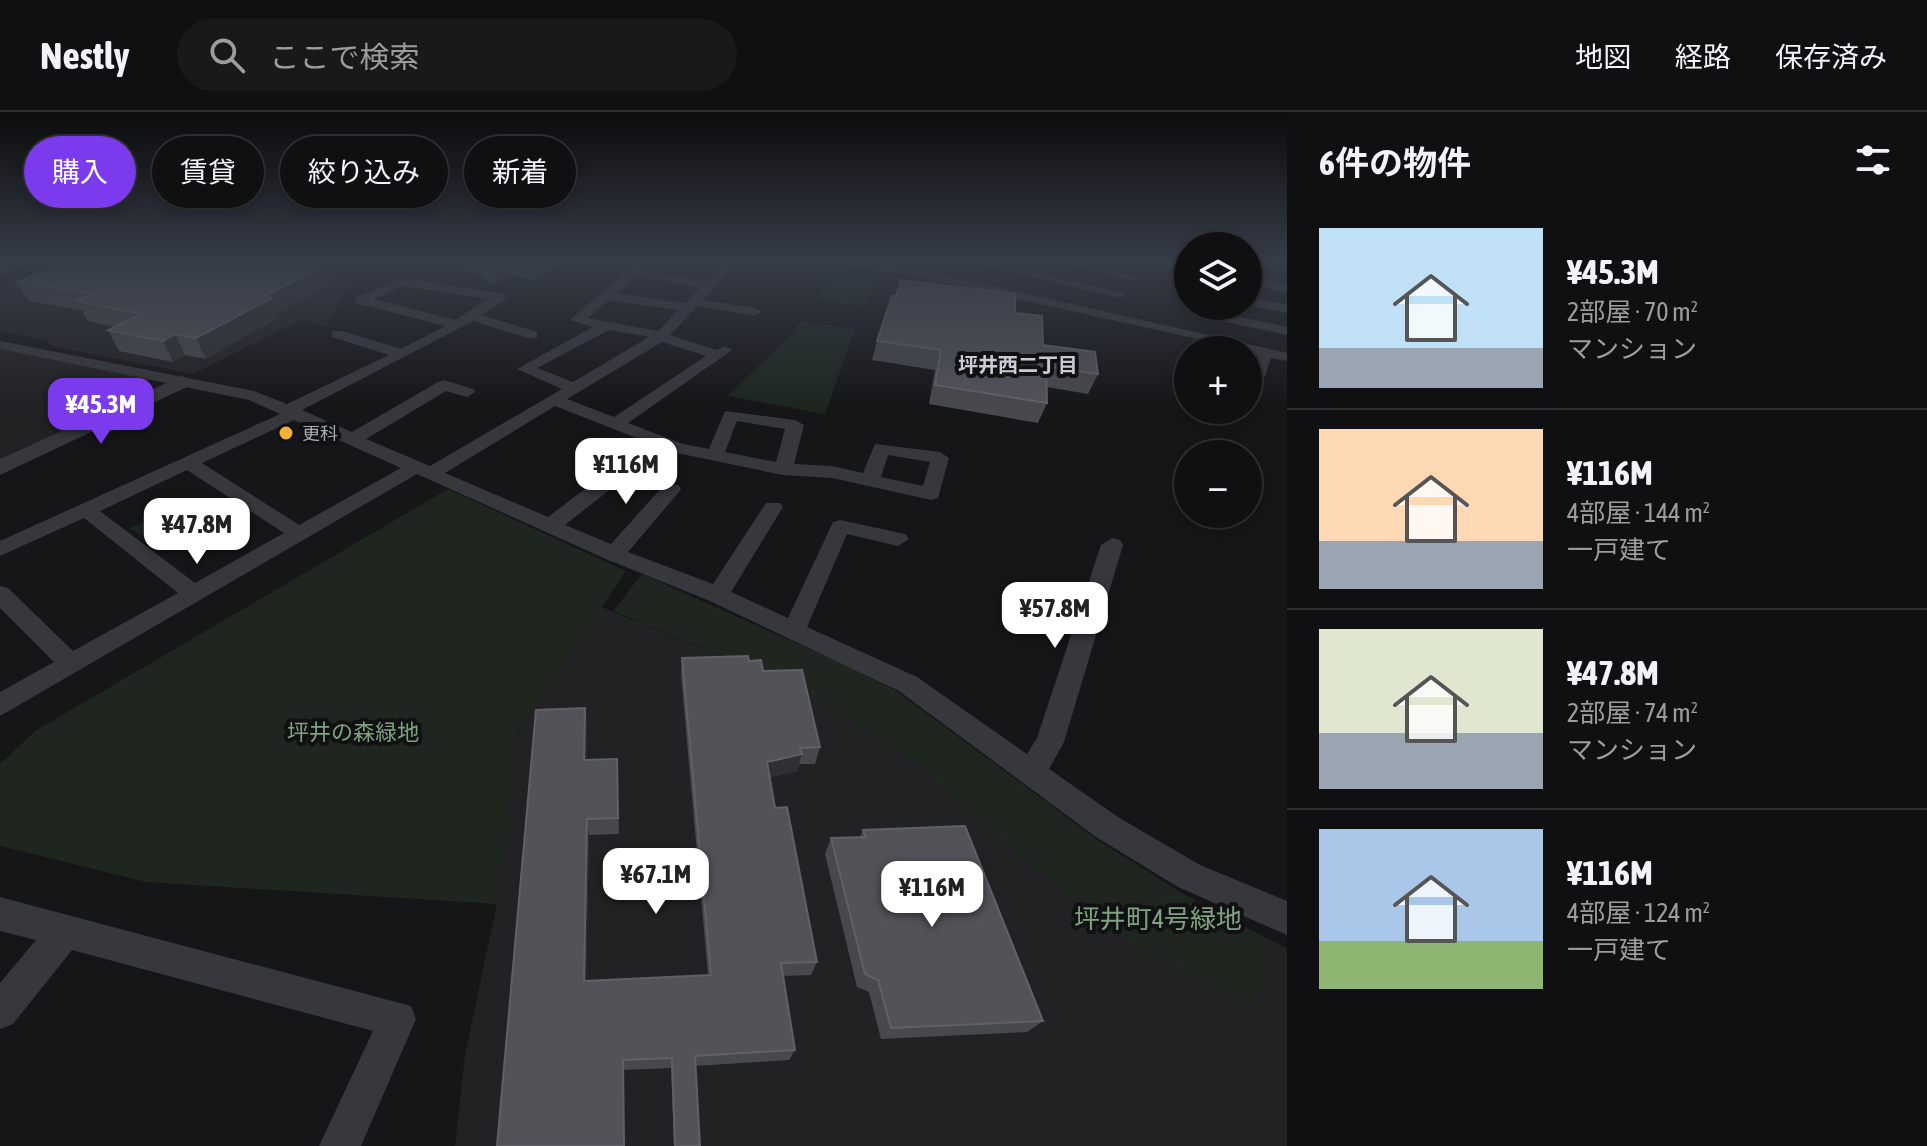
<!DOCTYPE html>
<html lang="ja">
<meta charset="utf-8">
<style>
body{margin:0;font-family:"Asap Condensed","Noto Sans JP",sans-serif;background:#19191b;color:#f1f3f6;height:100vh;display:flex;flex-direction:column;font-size:30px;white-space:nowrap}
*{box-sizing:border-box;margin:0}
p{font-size:26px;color:#9c9d9f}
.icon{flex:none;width:44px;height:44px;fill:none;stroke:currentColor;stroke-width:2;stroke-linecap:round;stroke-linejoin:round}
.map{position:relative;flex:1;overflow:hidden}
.panel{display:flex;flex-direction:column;background:#101012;width:640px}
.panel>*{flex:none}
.hud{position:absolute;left:24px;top:24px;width:760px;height:72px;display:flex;gap:16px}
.controls{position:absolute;left:1174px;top:120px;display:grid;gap:16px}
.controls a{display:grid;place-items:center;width:88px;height:88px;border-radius:50%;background:#101012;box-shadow:0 4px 12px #0003,0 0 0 2px #303032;font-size:40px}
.price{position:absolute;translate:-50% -68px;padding:0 18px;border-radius:16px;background:#fff;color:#222;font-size:26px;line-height:52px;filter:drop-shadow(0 2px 4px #0008)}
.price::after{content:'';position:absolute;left:50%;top:48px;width:24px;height:18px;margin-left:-12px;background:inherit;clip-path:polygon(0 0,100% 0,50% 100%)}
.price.on{background:#7c3aed;color:#fff}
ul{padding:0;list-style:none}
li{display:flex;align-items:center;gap:24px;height:200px;padding:0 32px}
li+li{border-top:2px solid #303032}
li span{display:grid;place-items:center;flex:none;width:224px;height:160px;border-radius:0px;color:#555}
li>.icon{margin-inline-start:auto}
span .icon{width:96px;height:96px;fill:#fffc;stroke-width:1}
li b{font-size:34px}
h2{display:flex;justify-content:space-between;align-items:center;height:96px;padding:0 32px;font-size:34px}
.tag{padding:0 28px;border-radius:36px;background:#101012;box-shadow:0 4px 12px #0003,0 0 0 2px #303032;font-size:28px;line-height:72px}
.tag.on{background:#7c3aed;color:#fff}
header{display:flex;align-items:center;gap:48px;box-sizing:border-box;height:112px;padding:0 40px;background:#101012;border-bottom:2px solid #303032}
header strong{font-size:38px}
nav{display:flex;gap:44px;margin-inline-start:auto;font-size:28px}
.search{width:560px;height:72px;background:#19191b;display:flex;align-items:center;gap:20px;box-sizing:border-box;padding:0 28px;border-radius:44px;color:#9c9d9f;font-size:30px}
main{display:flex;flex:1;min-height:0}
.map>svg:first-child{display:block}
.built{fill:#222225}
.green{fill:#1e261f}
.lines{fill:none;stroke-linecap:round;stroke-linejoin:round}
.minor{fill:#37383d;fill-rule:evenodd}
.tertiary{fill:#37383d;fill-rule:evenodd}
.wall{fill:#47494d}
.shaded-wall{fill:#2f3033}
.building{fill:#525359;stroke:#5f6168;stroke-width:2}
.poi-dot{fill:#f2b134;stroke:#111113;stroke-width:3}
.labels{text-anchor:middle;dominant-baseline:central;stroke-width:8;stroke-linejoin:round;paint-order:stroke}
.far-poi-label{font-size:18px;fill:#a8adb8;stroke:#111113;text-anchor:start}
.far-neighbourhood-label{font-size:20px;font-weight:bold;fill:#c9ccd4;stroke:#111113}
.park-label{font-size:22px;fill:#7fa381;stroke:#111113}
.near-park-label{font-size:26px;fill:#7fa381;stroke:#111113}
</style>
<header>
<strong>Nestly</strong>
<div class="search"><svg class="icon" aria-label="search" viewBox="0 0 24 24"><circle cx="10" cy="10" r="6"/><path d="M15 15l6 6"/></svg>ここで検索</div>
<nav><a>地図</a><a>経路</a><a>保存済み</a></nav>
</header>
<main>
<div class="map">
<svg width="1287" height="1034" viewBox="0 0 1287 1034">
<rect width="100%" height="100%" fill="#161618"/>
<g class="built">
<path d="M 74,149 L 369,149 L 349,174 L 326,215 L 302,208 L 193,262 L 51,234 L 47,229 L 0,219 L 0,174 Z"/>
<path d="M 0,237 L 149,267 L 140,273 L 141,282 L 0,347 Z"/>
<path d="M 599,494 L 798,575 L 906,643 L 1088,802 L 1142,839 L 1257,891 L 1268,827 L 1287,836 L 1287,1034 L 455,1034 L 465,943 L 497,791 L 519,617 Z"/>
</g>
<g class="green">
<path d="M 830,157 L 875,167 L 865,194 L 817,188 Z"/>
<path d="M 801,209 L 855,217 L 825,302 L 727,284 L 785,229 Z"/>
<path d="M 448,377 L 626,459 L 519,617 L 497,792 L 146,770 L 0,734 L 0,652 L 35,619 Z"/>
<path d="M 177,395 L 204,413 L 158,436 L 130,416 Z"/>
<path d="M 642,462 L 854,557 L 895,578 L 1099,729 L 1187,784 L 1268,827 L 1257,891 L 1142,839 L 1088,802 L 906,643 L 798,575 L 613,499 Z"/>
</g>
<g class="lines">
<g class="minor">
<path d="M 17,149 L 34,149 L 0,163 L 0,155 Z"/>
<path d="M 638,149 L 651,149 L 642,158 L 707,169 L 726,149 L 739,149 L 703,188 L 755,196 L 762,200 L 755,204 L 697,194 L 670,223 L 716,238 L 725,234 L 732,238 L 628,311 L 683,332 L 709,337 L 725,299 L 795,308 L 804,313 L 794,352 L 832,354 L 863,361 L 875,332 L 940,340 L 949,346 L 938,386 L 931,388 L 832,366 L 783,363 L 672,340 L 555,294 L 445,361 L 548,405 L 622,349 L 636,349 L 638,353 L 636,357 L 565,413 L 611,432 L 664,373 L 678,373 L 681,377 L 678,381 L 628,440 L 713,472 L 766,391 L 780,391 L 783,395 L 731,480 L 788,506 L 833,410 L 840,408 L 905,422 L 909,427 L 898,434 L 847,422 L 807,515 L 917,565 L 1027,642 L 1037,626 L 1101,433 L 1112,426 L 1120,428 L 1123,433 L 1064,630 L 1049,657 L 1118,705 L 1200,753 L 1287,789 L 1287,823 L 1178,775 L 1096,725 L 899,579 L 710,489 L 606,447 L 417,362 L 0,604 L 0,580 L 54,550 L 0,496 L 0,474 L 8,476 L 73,539 L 178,481 L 84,406 L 0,444 L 0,429 L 280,302 L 249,288 L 0,237 L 0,229 L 254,279 L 287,292 L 389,243 L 332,225 L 332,219 L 342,219 L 401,237 L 445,214 L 356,191 L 356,185 L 403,166 L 505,182 L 505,188 L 482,203 L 537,220 L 537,226 L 527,226 L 473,209 L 302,298 L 352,320 L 438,270 L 444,268 L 473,277 L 475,280 L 467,285 L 446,279 L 366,327 L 430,354 L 562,277 L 517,257 L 593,215 L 570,208 ZM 635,164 L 701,175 L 685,191 L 616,181 ZM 404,174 L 488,187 L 455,208 L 374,187 ZM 608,188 L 678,198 L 658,219 L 588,206 ZM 609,218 L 649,225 L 573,270 L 537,256 ZM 662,230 L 706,244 L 614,305 L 567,287 ZM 294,308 L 401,356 L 299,413 L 202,351 ZM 737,309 L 785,317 L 776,350 L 725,340 ZM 888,343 L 930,350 L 923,374 L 881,365 ZM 187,358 L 284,421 L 195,471 L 100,399 Z"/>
<path d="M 833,149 L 863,149 L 909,155 L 1287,241 L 1287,249 L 1271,246 L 1265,264 L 1257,269 L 1249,264 L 1257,243 L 1248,238 L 909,163 L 839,153 Z"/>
<path d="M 967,149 L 988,149 L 1126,182 L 1120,186 Z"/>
<path d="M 1051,149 L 1074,149 L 1141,165 L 1135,169 Z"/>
<path d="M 1248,164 L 1287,172 L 1287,180 L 1248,172 Z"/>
<path d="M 1248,185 L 1287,193 L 1287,201 L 1248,193 Z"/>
<path d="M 1197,196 L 1287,215 L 1287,223 L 1192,203 L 1192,197 Z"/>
<path d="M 0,785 L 411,894 L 416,907 L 361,1034 L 319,1034 L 373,919 L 72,838 L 13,912 L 0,917 L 0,871 L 36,828 L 0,819 Z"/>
</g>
<path class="tertiary" d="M 182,264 L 193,270 L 189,274 L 0,363 L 0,347 Z"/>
</g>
<g class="wall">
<path d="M 70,149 L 318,149 L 315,151 L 332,171 L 278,201 L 279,205 L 206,247 L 185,243 L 173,250 L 119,239 L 108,218 L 115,215 L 88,209 L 82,198 L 29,189 L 17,170 Z"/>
<path d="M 463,149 L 569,149 L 535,168 L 509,163 L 495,172 L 465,156 Z"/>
<path d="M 1015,201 L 1043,233 L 1098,262 L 1088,282 L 1047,275 L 1047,291 L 1038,311 L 929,292 L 935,258 L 872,248 L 877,229 Z"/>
<path d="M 682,546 L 749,549 L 763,559 L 820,635 L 815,652 L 799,652 L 797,659 L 770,665 L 775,696 L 817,850 L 811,863 L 783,864 L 795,938 L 789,948 L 695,954 L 700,1034 L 674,1034 L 671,956 L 623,958 L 497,1034 L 585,596 L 587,613 L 586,648 L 617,647 L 619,722 L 589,723 L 586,869 L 708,863 L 681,563 Z"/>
<path d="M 863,718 L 1043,909 L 1027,920 L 881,927 L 869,880 L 857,875 L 825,742 L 831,726 L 860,725 Z"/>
</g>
<g class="shaded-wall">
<path d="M 504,149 L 507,149 L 509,163 L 495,172 L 493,155 Z"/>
<path d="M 537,149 L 569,149 L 535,168 L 533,151 Z"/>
<path d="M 326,152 L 332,171 L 278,201 L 279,205 L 206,247 L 196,226 L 265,184 Z"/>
<path d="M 175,222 L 185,243 L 173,250 L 163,229 Z"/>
<path d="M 585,596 L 587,613 L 586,664 L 584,648 Z"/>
<path d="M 802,642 L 797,659 L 764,667 L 767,650 Z"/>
<path d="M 587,707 L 589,723 L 586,881 L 584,869 Z"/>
</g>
<g class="building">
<path d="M 70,149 L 304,149 L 326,152 L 265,184 L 272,186 L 196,226 L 175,222 L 163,229 L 108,218 L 142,202 L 77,189 L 93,182 L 17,170 Z"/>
<path d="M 480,149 L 504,149 L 493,155 Z"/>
<path d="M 901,168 L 1015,182 L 1015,201 L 1042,204 L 1043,233 L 1095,240 L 1098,262 L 1046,254 L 1047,291 L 935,273 L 941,238 L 877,229 L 892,184 L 896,184 Z"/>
<path d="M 748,544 L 749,549 L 761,548 L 763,559 L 802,558 L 820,635 L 800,636 L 802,642 L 767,650 L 775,696 L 787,695 L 817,850 L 781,851 L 795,938 L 695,944 L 700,1034 L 675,1034 L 672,946 L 623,948 L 624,1034 L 497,1034 L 536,598 L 585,596 L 584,648 L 617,647 L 618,706 L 587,707 L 584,869 L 711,863 L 682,546 Z"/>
<path d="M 965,714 L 1043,909 L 891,916 L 878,868 L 865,862 L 831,726 L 866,725 L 863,718 Z"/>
</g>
<linearGradient id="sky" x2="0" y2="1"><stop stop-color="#0c0c0d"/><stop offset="0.51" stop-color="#363c48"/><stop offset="1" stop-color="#363c48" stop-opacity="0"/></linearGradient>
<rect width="1287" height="294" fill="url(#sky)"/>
<circle class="poi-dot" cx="286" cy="321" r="8"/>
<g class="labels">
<g class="far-poi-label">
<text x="302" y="321">更科</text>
</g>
<g class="far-neighbourhood-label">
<text x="1018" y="252">坪井西二丁目</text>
</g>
<g class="park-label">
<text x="353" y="620">坪井の森緑地</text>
</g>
<g class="near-park-label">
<text x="1158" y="807">坪井町4号緑地</text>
</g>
</g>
</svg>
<div class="controls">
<a><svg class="icon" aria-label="layers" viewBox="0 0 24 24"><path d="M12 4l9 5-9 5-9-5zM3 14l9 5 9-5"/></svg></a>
<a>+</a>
<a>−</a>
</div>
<b class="price on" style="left:101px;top:334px">¥45.3M</b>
<b class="price" style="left:626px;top:394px">¥116M</b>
<b class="price" style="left:197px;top:454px">¥47.8M</b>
<b class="price" style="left:1055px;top:538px">¥57.8M</b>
<b class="price" style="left:656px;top:804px">¥67.1M</b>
<b class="price" style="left:932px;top:817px">¥116M</b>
<div class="hud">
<a class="tag on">購入</a>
<a class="tag">賃貸</a>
<a class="tag">絞り込み</a>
<a class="tag">新着</a>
</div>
</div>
<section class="panel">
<h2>6件の物件<svg class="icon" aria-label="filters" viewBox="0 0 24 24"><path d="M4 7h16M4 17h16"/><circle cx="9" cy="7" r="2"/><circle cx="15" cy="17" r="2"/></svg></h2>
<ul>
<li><span style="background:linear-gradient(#bfe0f5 75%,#9aa5b1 0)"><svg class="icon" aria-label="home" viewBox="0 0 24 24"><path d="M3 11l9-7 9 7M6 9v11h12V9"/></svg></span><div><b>¥45.3M</b><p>2部屋 · 70 m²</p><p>マンション</p></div></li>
<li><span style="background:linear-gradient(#ffd9b3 70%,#9aa5b1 0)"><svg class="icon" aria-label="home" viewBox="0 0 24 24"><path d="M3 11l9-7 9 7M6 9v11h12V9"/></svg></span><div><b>¥116M</b><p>4部屋 · 144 m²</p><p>一戸建て</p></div></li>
<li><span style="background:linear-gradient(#dfe7d0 65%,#9aa5b1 0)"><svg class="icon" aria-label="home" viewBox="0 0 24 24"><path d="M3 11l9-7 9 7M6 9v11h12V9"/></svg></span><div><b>¥47.8M</b><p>2部屋 · 74 m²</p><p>マンション</p></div></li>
<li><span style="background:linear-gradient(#a9c7e8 70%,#8fb573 0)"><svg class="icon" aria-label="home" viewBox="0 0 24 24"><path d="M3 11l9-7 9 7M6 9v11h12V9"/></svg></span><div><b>¥116M</b><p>4部屋 · 124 m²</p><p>一戸建て</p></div></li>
</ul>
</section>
</main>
